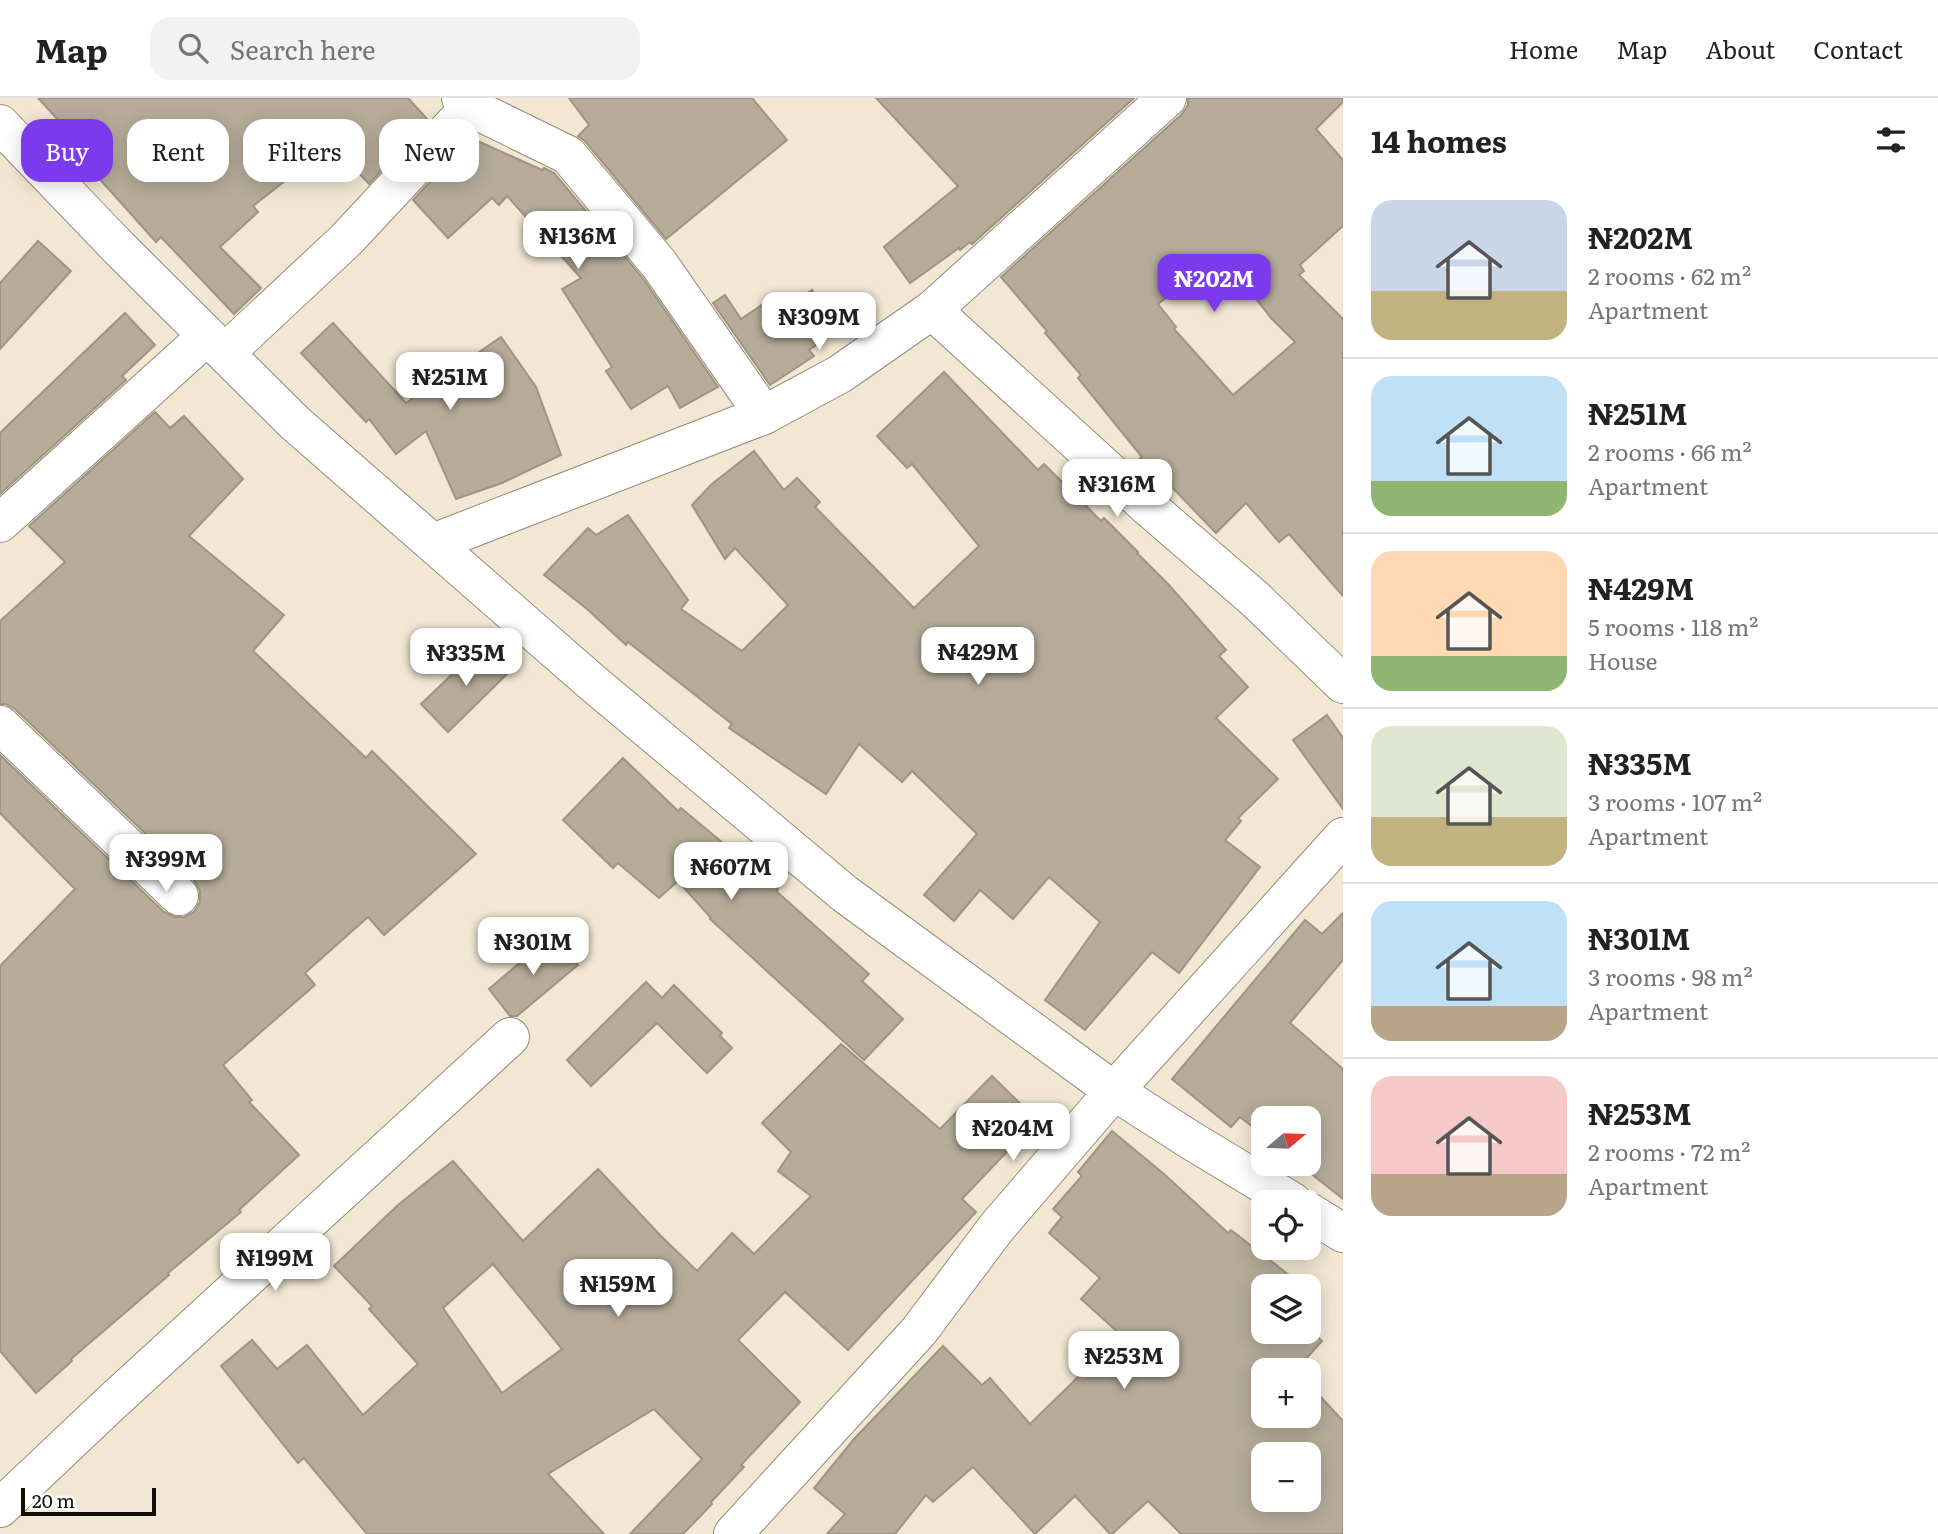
<!DOCTYPE html>
<meta charset="utf-8">
<style>
body{margin:0;font-family:Literata,serif;background:#f2f2f2;color:#222;height:100vh;display:flex;flex-direction:column;font-size:26px;white-space:nowrap}
*{box-sizing:border-box;margin:0}
p{font-size:23px;color:#767676}
.icon{flex:none;width:38px;height:38px;fill:none;stroke:currentColor;stroke-width:2;stroke-linecap:round;stroke-linejoin:round}
.map{position:relative;flex:1;overflow:hidden}
.side{display:flex;flex-direction:column;background:#fff;width:595px}
.side>*{flex:none}
.top-card{position:absolute;left:21px;top:21px;width:665px;height:63px;display:flex;gap:14px}
.needle{width:46px;rotate:71deg}
.buttons{position:absolute;left:1251px;top:1008px;display:grid;gap:14px}
.buttons a{display:grid;place-items:center;width:70px;height:70px;border-radius:14px;background:#fff;box-shadow:0 4px 18px #0003;font-size:35px}
.scale{position:absolute;left:21px;bottom:18px;width:135px;box-sizing:border-box;padding-left:7px;border:4px solid #120e08;border-top:0;font-size:19px;line-height:24px;white-space:nowrap;color:#120e08;-webkit-text-stroke:5px #fff;paint-order:stroke}
.price{position:absolute;translate:-50% -60px;padding:0 16px;border-radius:14px;background:#fff;color:#222;font-size:23px;line-height:46px;filter:drop-shadow(0 2px 4px #0008)}
.price::after{content:'';position:absolute;left:50%;top:42px;width:21px;height:16px;margin-left:-10px;background:inherit;clip-path:polygon(0 0,100% 0,50% 100%)}
.price.active{background:#7c3aed;color:#fff}
ul{padding:0;list-style:none}
li{display:flex;align-items:center;gap:21px;height:175px;padding:0 28px}
li+li{border-top:2px solid #e0e0e0}
li span{display:grid;place-items:center;flex:none;width:196px;height:140px;border-radius:21px;color:#555}
li>.icon{margin-inline-start:auto}
span .icon{width:84px;height:84px;fill:#fffc;stroke-width:1}
li b{font-size:30px}
h2{display:flex;justify-content:space-between;align-items:center;height:84px;padding:0 28px;font-size:30px}
.pill{padding:0 24px;border-radius:21px;background:#fff;box-shadow:0 4px 18px #0003;font-size:24px;line-height:63px}
.pill.active{background:#7c3aed;color:#fff}
header{display:flex;align-items:center;gap:42px;box-sizing:border-box;height:98px;padding:0 35px;background:#fff;border-bottom:2px solid #e0e0e0}
header strong{font-size:33px}
nav{display:flex;gap:38px;margin-inline-start:auto;font-size:24px}
.search{width:490px;height:63px;background:#f2f2f2;display:flex;align-items:center;gap:18px;box-sizing:border-box;padding:0 24px;border-radius:21px;color:#767676;font-size:26px}
main{display:flex;flex:1;min-height:0}
.map>svg:first-child{display:block}
.building{fill:#b6ac99;stroke:#9e9481;stroke-width:2;fill-rule:evenodd}
.lines{fill:none;stroke-linecap:round;stroke-linejoin:round}
.minor-casing{stroke:#958c79;stroke-width:40}
.minor{stroke:#fff;stroke-width:38}
</style>
<header>
<strong>Map</strong>
<div class="search"><svg class="icon" aria-label="search" viewBox="0 0 24 24"><circle cx="10" cy="10" r="6"/><path d="M15 15l6 6"/></svg>Search here</div>
<nav><a>Home</a><a>Map</a><a>About</a><a>Contact</a></nav>
</header>
<main>
<div class="map">
<svg width="1343" height="1436" viewBox="0 0 1343 1436">
<rect width="100%" height="100%" fill="#f1e7d3"/>
<g class="building">
<path d="M 38,0 L 408,0 L 428,22 L 369,86 L 332,46 L 253,108 L 258,114 L 220,149 L 261,190 L 234,216 L 161,139 L 156,144 L 54,30 L 60,24 Z"/>
<path d="M 569,0 L 752,0 L 787,42 L 666,141 L 585,43 L 578,38 L 589,27 Z"/>
<path d="M 876,0 L 1134,0 L 972,146 L 970,144 L 960,152 L 959,150 L 910,185 L 884,149 L 958,88 Z"/>
<path d="M 1188,0 L 1343,0 L 1343,4 L 1316,31 L 1343,62 L 1343,128 L 1300,167 L 1304,173 L 1299,177 L 1343,221 L 1343,498 L 1289,436 L 1279,444 L 1246,405 L 1216,435 L 1167,384 L 1163,387 L 1140,360 L 1142,359 L 1078,280 L 1081,277 L 1045,235 L 1047,233 L 1001,179 L 1182,16 L 1188,7 ZM 1222,157 L 1271,220 L 1295,244 L 1233,297 L 1174,231 L 1176,229 L 1158,206 Z"/>
<path d="M 471,40 L 542,72 L 544,70 L 554,75 L 642,179 L 718,289 L 680,310 L 668,288 L 631,311 L 606,273 L 612,269 L 562,191 L 581,180 L 507,98 L 499,107 L 492,100 L 448,140 L 413,102 L 458,54 L 467,63 L 471,58 L 463,49 Z"/>
<path d="M 38,143 L 71,173 L 0,251 L 0,185 Z"/>
<path d="M 812,192 L 838,233 L 809,252 L 814,258 L 770,287 L 713,205 L 725,197 L 741,221 L 775,198 L 783,211 Z"/>
<path d="M 125,215 L 155,247 L 122,278 L 126,282 L 0,396 L 0,335 Z"/>
<path d="M 333,225 L 406,305 L 501,239 L 536,289 L 561,357 L 502,385 L 456,401 L 426,333 L 396,356 L 369,321 L 366,324 L 301,255 Z"/>
<path d="M 944,274 L 1038,372 L 1044,366 L 1101,423 L 1104,420 L 1138,454 L 1137,455 L 1168,486 L 1226,552 L 1219,558 L 1248,589 L 1216,620 L 1278,681 L 1238,720 L 1241,723 L 1225,742 L 1260,769 L 1179,875 L 1152,854 L 1085,932 L 1045,902 L 1100,824 L 1049,779 L 1013,821 L 980,792 L 954,823 L 924,797 L 977,736 L 912,673 L 902,684 L 859,646 L 826,696 L 729,630 L 732,626 L 628,544 L 626,547 L 587,511 L 544,477 L 588,430 L 596,437 L 628,417 L 688,502 L 681,511 L 742,553 L 788,507 L 735,450 L 725,461 L 692,407 L 712,386 L 754,353 L 784,392 L 797,380 L 820,404 L 815,409 L 914,510 L 979,448 L 912,366 L 907,370 L 877,338 Z"/>
<path d="M 155,314 L 170,330 L 184,318 L 243,381 L 189,438 L 284,517 L 253,553 L 366,660 L 372,653 L 476,756 L 384,837 L 368,819 L 305,875 L 315,887 L 223,967 L 252,1002 L 249,1004 L 299,1057 L 239,1112 L 241,1114 L 168,1175 L 169,1177 L 71,1261 L 72,1263 L 36,1295 L 0,1253 L 0,868 L 75,791 L 0,715 L 0,657 L 164,814 L 175,819 L 184,819 L 194,814 L 200,804 L 200,793 L 194,782 L 15,611 L 6,606 L 0,606 L 0,523 L 65,464 L 29,428 Z"/>
<path d="M 484,546 L 510,573 L 448,634 L 421,606 Z"/>
<path d="M 1327,617 L 1343,640 L 1343,711 L 1293,642 Z"/>
<path d="M 623,660 L 678,713 L 681,710 L 778,791 L 776,793 L 869,876 L 862,883 L 903,921 L 864,962 L 710,821 L 711,820 L 678,783 L 659,800 L 618,765 L 613,770 L 563,722 Z"/>
<path d="M 1343,815 L 1343,862 L 1290,925 L 1343,971 L 1343,1101 L 1299,1066 L 1309,1066 L 1309,1020 L 1264,1020 L 1264,1038 L 1240,1019 L 1231,1029 L 1172,981 L 1305,822 L 1322,836 Z"/>
<path d="M 552,837 L 578,867 L 517,918 L 510,918 L 489,891 Z"/>
<path d="M 646,884 L 662,900 L 674,887 L 722,935 L 720,938 L 732,950 L 707,975 L 657,925 L 591,988 L 567,962 Z"/>
<path d="M 841,946 L 940,1031 L 992,978 L 1037,1022 L 962,1101 L 976,1114 L 848,1252 L 785,1194 L 738,1242 L 800,1304 L 741,1367 L 744,1369 L 711,1404 L 712,1406 L 683,1436 L 630,1436 L 702,1361 L 654,1311 L 548,1376 L 604,1436 L 367,1436 L 304,1360 L 298,1365 L 221,1268 L 252,1242 L 277,1271 L 307,1247 L 363,1317 L 418,1266 L 369,1211 L 372,1208 L 334,1168 L 398,1107 L 453,1063 L 523,1143 L 598,1071 L 660,1137 L 697,1173 L 732,1135 L 754,1156 L 811,1098 L 778,1073 L 791,1054 L 762,1025 ZM 493,1166 L 562,1251 L 502,1295 L 443,1210 Z"/>
<path d="M 1112,1033 L 1164,1076 L 1228,1135 L 1231,1132 L 1294,1181 L 1288,1188 L 1264,1188 L 1264,1234 L 1309,1234 L 1309,1231 L 1322,1243 L 1296,1272 L 1264,1272 L 1264,1318 L 1309,1318 L 1309,1286 L 1343,1323 L 1343,1436 L 1181,1436 L 1148,1403 L 1112,1436 L 1110,1436 L 1075,1398 L 1035,1436 L 973,1369 L 933,1404 L 926,1397 L 895,1436 L 827,1436 L 845,1416 L 814,1390 L 854,1341 L 943,1248 L 982,1287 L 990,1280 L 1030,1326 L 1121,1237 L 1081,1201 L 1100,1180 L 1049,1135 L 1062,1119 L 1053,1111 L 1082,1078 L 1078,1074 ZM 1264,1356 L 1309,1356 L 1309,1402 L 1264,1402 Z"/>
</g>
<g class="lines">
<defs>
<g id="minor">
<path d="M 461,0 L 470,9 L 568,57 L 659,166 L 764,317"/>
<path d="M 0,26 L 119,150 L 295,325 L 594,586 L 845,796 L 1114,993 L 1192,1043 L 1293,1104"/>
<path d="M 932,212 L 1145,406 L 1255,501 L 1343,586"/>
<path d="M 225,255 L 346,142 L 470,9"/>
<path d="M 0,425 L 207,238"/>
<path d="M 433,445 L 764,317 L 840,276 L 932,212 L 1167,0"/>
<path d="M 0,627 L 179,798"/>
<path d="M 1309,1114 L 1343,1135"/>
<path d="M 0,1410 L 111,1305 L 510,939"/>
<path d="M 733,1436 L 919,1233 L 997,1129 L 1114,993 L 1343,739"/>
</g>
</defs>
<use href="#minor" class="minor-casing"/>
<use href="#minor" class="minor"/>
</g>
</svg>
<div class="buttons">
<a><svg class="needle" viewBox="-14 -14 28 28"><path d="M0-13l5 13h-10z" fill="#e53935"/><path d="M0 13l5-13h-10z" fill="#767676"/></svg></a>
<a><svg class="icon" aria-label="locate" viewBox="0 0 24 24"><circle cx="12" cy="12" r="6"/><path d="M12 2v4M12 18v4M2 12h4M18 12h4"/></svg></a>
<a><svg class="icon" aria-label="layers" viewBox="0 0 24 24"><path d="M12 4l9 5-9 5-9-5zM3 14l9 5 9-5"/></svg></a>
<a>+</a>
<a>−</a>
</div>
<div class="scale">20 m</div>
<b class="price" style="left:578px;top:173px">₦136M</b>
<b class="price active" style="left:1214px;top:216px">₦202M</b>
<b class="price" style="left:819px;top:254px">₦309M</b>
<b class="price" style="left:450px;top:314px">₦251M</b>
<b class="price" style="left:1117px;top:421px">₦316M</b>
<b class="price" style="left:978px;top:589px">₦429M</b>
<b class="price" style="left:466px;top:590px">₦335M</b>
<b class="price" style="left:166px;top:796px">₦399M</b>
<b class="price" style="left:731px;top:804px">₦607M</b>
<b class="price" style="left:533px;top:879px">₦301M</b>
<b class="price" style="left:1013px;top:1065px">₦204M</b>
<b class="price" style="left:275px;top:1195px">₦199M</b>
<b class="price" style="left:618px;top:1221px">₦159M</b>
<b class="price" style="left:1124px;top:1293px">₦253M</b>
<div class="top-card">
<a class="pill active">Buy</a>
<a class="pill">Rent</a>
<a class="pill">Filters</a>
<a class="pill">New</a>
</div>
</div>
<section class="side">
<h2>14 homes<svg class="icon" aria-label="filters" viewBox="0 0 24 24"><path d="M4 7h16M4 17h16"/><circle cx="9" cy="7" r="2"/><circle cx="15" cy="17" r="2"/></svg></h2>
<ul>
<li><span style="background:linear-gradient(#c9d6e8 65%,#c2b280 0)"><svg class="icon" aria-label="home" viewBox="0 0 24 24"><path d="M3 11l9-7 9 7M6 9v11h12V9"/></svg></span><div><b>₦202M</b><p>2 rooms · 62 m²</p><p>Apartment</p></div></li>
<li><span style="background:linear-gradient(#bfe0f5 75%,#8fb573 0)"><svg class="icon" aria-label="home" viewBox="0 0 24 24"><path d="M3 11l9-7 9 7M6 9v11h12V9"/></svg></span><div><b>₦251M</b><p>2 rooms · 66 m²</p><p>Apartment</p></div></li>
<li><span style="background:linear-gradient(#ffd9b3 75%,#8fb573 0)"><svg class="icon" aria-label="home" viewBox="0 0 24 24"><path d="M3 11l9-7 9 7M6 9v11h12V9"/></svg></span><div><b>₦429M</b><p>5 rooms · 118 m²</p><p>House</p></div></li>
<li><span style="background:linear-gradient(#dfe7d0 65%,#c2b280 0)"><svg class="icon" aria-label="home" viewBox="0 0 24 24"><path d="M3 11l9-7 9 7M6 9v11h12V9"/></svg></span><div><b>₦335M</b><p>3 rooms · 107 m²</p><p>Apartment</p></div></li>
<li><span style="background:linear-gradient(#bfe0f5 75%,#b9a48a 0)"><svg class="icon" aria-label="home" viewBox="0 0 24 24"><path d="M3 11l9-7 9 7M6 9v11h12V9"/></svg></span><div><b>₦301M</b><p>3 rooms · 98 m²</p><p>Apartment</p></div></li>
<li><span style="background:linear-gradient(#f6c9c9 70%,#b9a48a 0)"><svg class="icon" aria-label="home" viewBox="0 0 24 24"><path d="M3 11l9-7 9 7M6 9v11h12V9"/></svg></span><div><b>₦253M</b><p>2 rooms · 72 m²</p><p>Apartment</p></div></li>
</ul>
</section>
</main>
